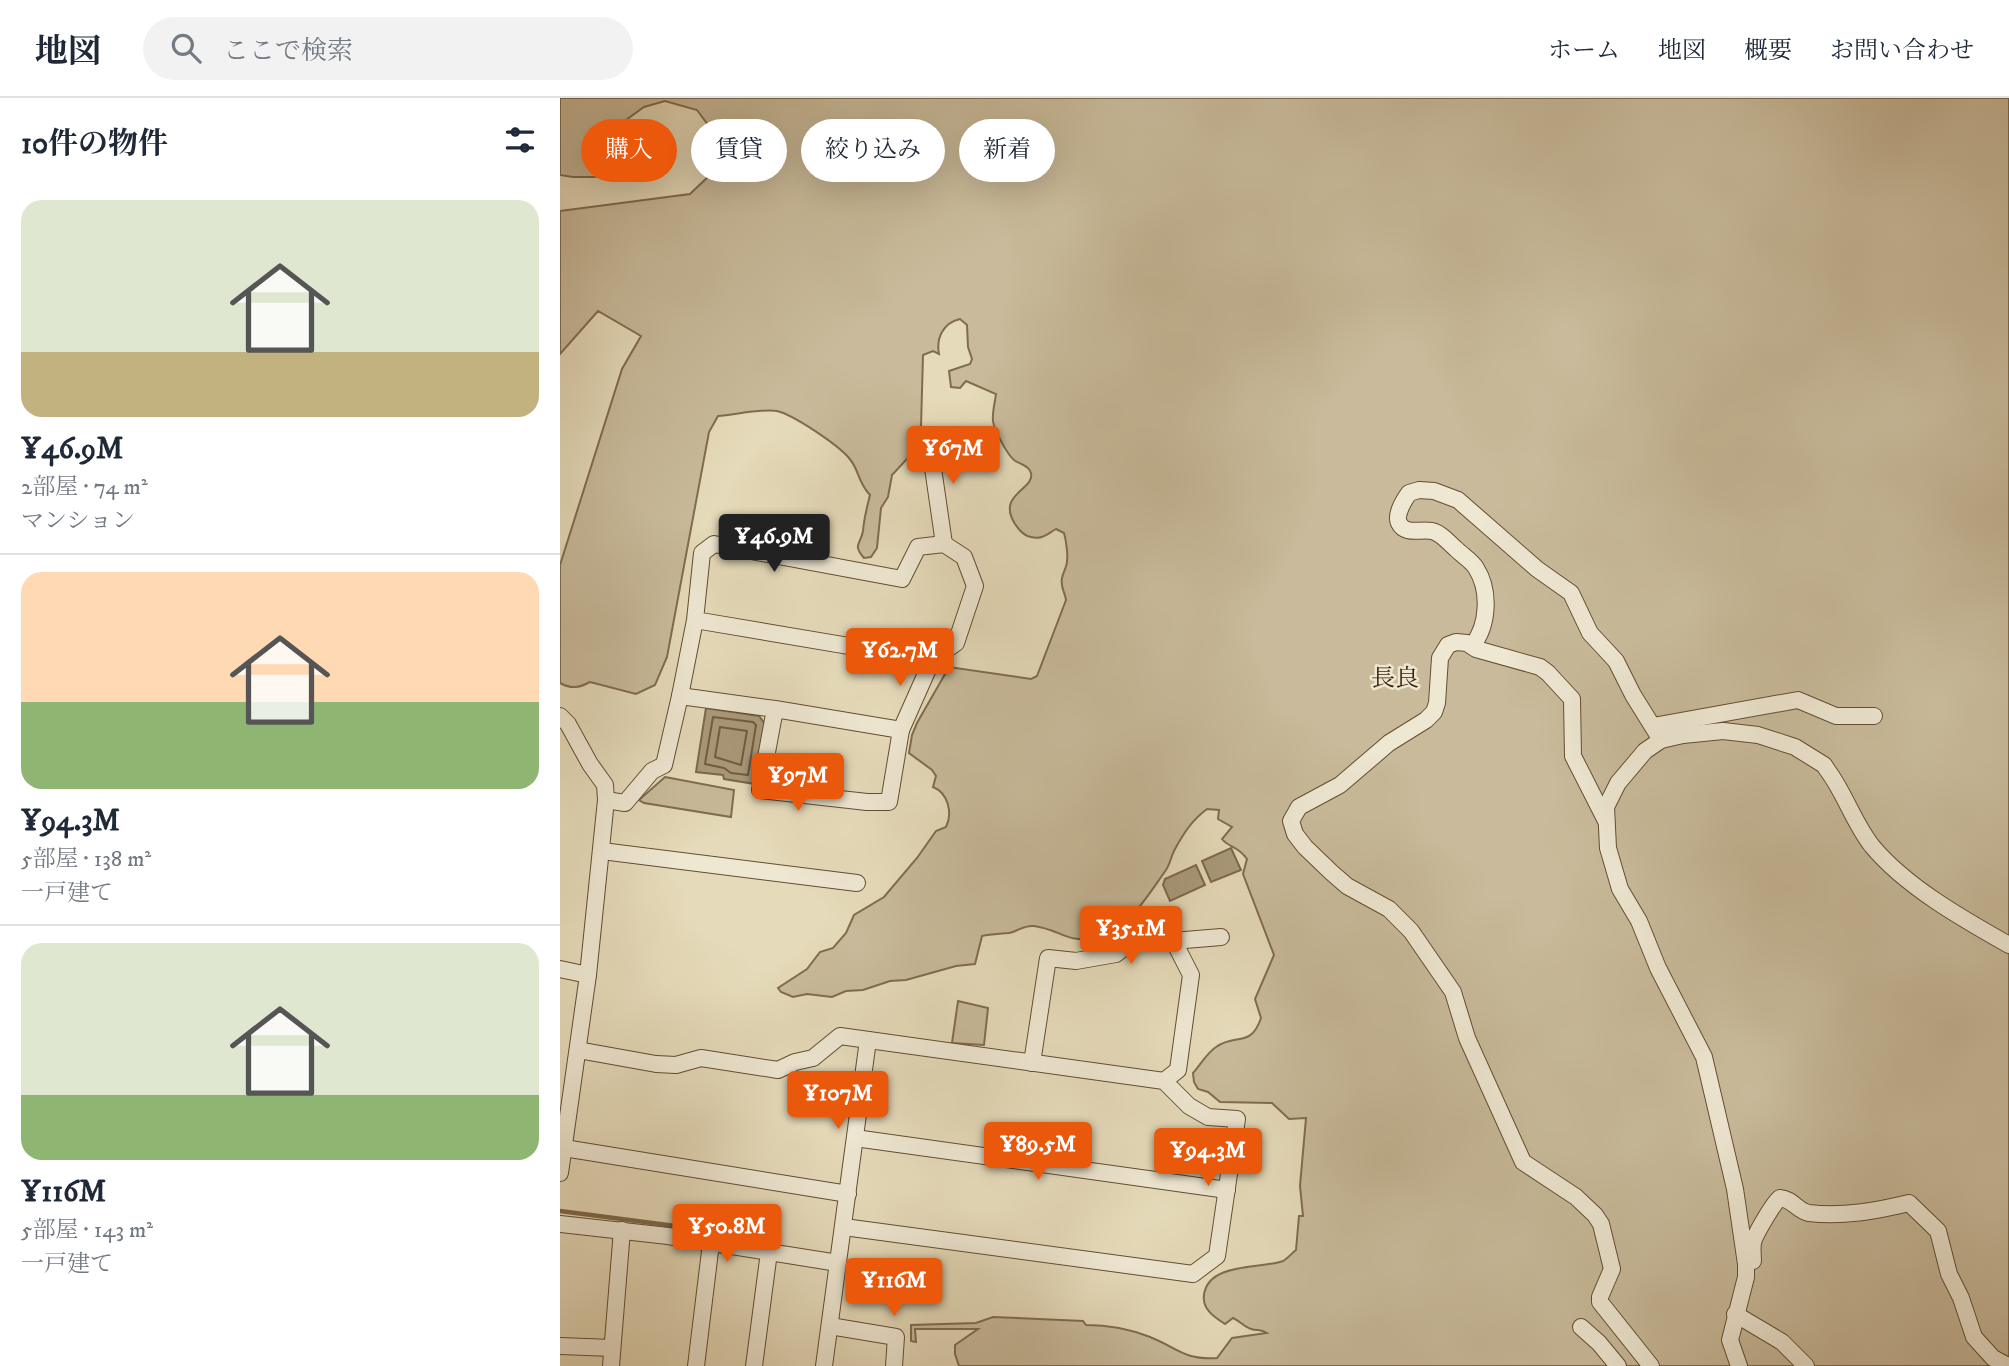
<!DOCTYPE html>
<html lang="ja">
<meta charset="utf-8">
<style>
body{margin:0;font-family:"IM FELL DW Pica","Noto Serif JP",serif;background:#f2f2f3;color:#1f2937;height:100vh;display:flex;flex-direction:column;font-size:26px;white-space:nowrap}
*{box-sizing:border-box;margin:0}
p{font-size:23px;color:#747a83}
.icon{flex:none;width:38px;height:38px;fill:none;stroke:currentColor;stroke-width:2;stroke-linecap:round;stroke-linejoin:round}
.map{position:relative;flex:1;overflow:hidden}
.drawer{display:flex;flex-direction:column;background:#fff;width:560px}
.drawer>*{flex:none}
.guide{position:absolute;left:21px;top:21px;width:665px;height:63px;display:flex;gap:14px}
.price{position:absolute;translate:-50% -60px;padding:0 16px;border-radius:7px;background:#ea580c;color:#fff;font-size:23px;line-height:46px;filter:drop-shadow(0 2px 4px #0008)}
.price::after{content:'';position:absolute;left:50%;top:42px;width:21px;height:16px;margin-left:-10px;background:inherit;clip-path:polygon(0 0,100% 0,50% 100%)}
.price.selected{background:#222;color:#fff}
ul{padding:0;list-style:none}
li{display:grid;align-content:center;gap:14px;height:371px;padding:0 21px}
li+li{border-top:2px solid #e0e1e3}
li span{display:grid;place-items:center;height:217px;border-radius:21px;color:#555}
li>.icon{margin-inline-start:auto}
span .icon{width:126px;height:126px;fill:#fffc;stroke-width:1}
li b{font-size:30px}
h2{display:flex;justify-content:space-between;align-items:center;height:84px;padding:0 21px;font-size:30px}
.tag{padding:0 24px;border-radius:32px;background:#fff;box-shadow:0 7px 28px #0002;font-size:24px;line-height:63px}
.tag.selected{background:#ea580c;color:#fff}
header{display:flex;align-items:center;gap:42px;box-sizing:border-box;height:98px;padding:0 35px;background:#fff;border-bottom:2px solid #e0e1e3}
header strong{font-size:33px}
nav{display:flex;gap:38px;margin-inline-start:auto;font-size:24px}
.search{width:490px;height:63px;background:#f2f2f3;display:flex;align-items:center;gap:18px;box-sizing:border-box;padding:0 24px;border-radius:38px;color:#747a83;font-size:26px}
main{display:flex;flex:1;min-height:0}
.map>svg:first-child{display:block}
.green{fill:#c8ba9a;stroke:#806c4f;stroke-width:2}
.water{fill:#aa9a7b;stroke:#7c694b;stroke-width:2}
.lines{fill:none;stroke-linecap:round;stroke-linejoin:round}
.shore{stroke:#715c40;stroke-width:2}
.stream{stroke:#7c694b;stroke-width:4.5}
.minor-casing{stroke:#634e31;stroke-width:18}
.minor{stroke:#eee7d2;stroke-width:16}
.labels{text-anchor:middle;dominant-baseline:central;stroke-width:5;stroke-linejoin:round;paint-order:stroke}
.quarter-label{font-size:24px;fill:#381f04;stroke:#eee7d2}
</style>
<header>
<strong>地図</strong>
<div class="search"><svg class="icon" aria-label="search" viewBox="0 0 24 24"><circle cx="10" cy="10" r="6"/><path d="M15 15l6 6"/></svg>ここで検索</div>
<nav><a>ホーム</a><a>地図</a><a>概要</a><a>お問い合わせ</a></nav>
</header>
<main>
<section class="drawer">
<h2>10件の物件<svg class="icon" aria-label="filters" viewBox="0 0 24 24"><path d="M4 7h16M4 17h16"/><circle cx="9" cy="7" r="2"/><circle cx="15" cy="17" r="2"/></svg></h2>
<ul>
<li><span style="background:linear-gradient(#dfe7d0 70%,#c2b280 0)"><svg class="icon" aria-label="home" viewBox="0 0 24 24"><path d="M3 11l9-7 9 7M6 9v11h12V9"/></svg></span><div><b>¥46.9M</b><p>2部屋 · 74 m²</p><p>マンション</p></div></li>
<li><span style="background:linear-gradient(#ffd9b3 60%,#8fb573 0)"><svg class="icon" aria-label="home" viewBox="0 0 24 24"><path d="M3 11l9-7 9 7M6 9v11h12V9"/></svg></span><div><b>¥94.3M</b><p>5部屋 · 138 m²</p><p>一戸建て</p></div></li>
<li><span style="background:linear-gradient(#dfe7d0 70%,#8fb573 0)"><svg class="icon" aria-label="home" viewBox="0 0 24 24"><path d="M3 11l9-7 9 7M6 9v11h12V9"/></svg></span><div><b>¥116M</b><p>5部屋 · 143 m²</p><p>一戸建て</p></div></li>
</ul>
</section>
<div class="map">
<svg width="1449" height="1268" viewBox="0 0 1449 1268">
<rect width="100%" height="100%" fill="#e5dab9"/>
<filter id="stains"><feTurbulence type="fractalNoise" baseFrequency=".00286" numOctaves="4"/><feColorMatrix values="0 0 0 0 .2 0 0 0 0 .09 0 0 0 0 .02 0 0 0 .5 -.17"/></filter>
<radialGradient id="worn" r=".72"><stop offset=".6" stop-color="#630" stop-opacity="0"/><stop offset="1" stop-color="#630" stop-opacity=".3"/></radialGradient>
<g class="green">
<path d="M 0,0 L 1449,0 L 1449,1268 L 399,1268 L 395,1256 L 395,1247 L 418,1231 L 355,1231 L 356,1244 L 351,1243 L 351,1227 L 416,1225 L 433,1219 L 523,1223 L 526,1227 C 547,1227 570,1231 590,1239 C 618,1250 623,1262 657,1260 L 672,1240 L 707,1235 C 701,1231 698,1233 691,1231 C 684,1229 680,1223 673,1220 L 665,1226 C 654,1219 642,1211 644,1197 C 648,1164 702,1171 723,1163 C 727,1161 732,1155 736,1152 L 739,1118 L 743,1118 L 740,1088 L 746,1020 L 729,1021 L 712,1005 L 660,1004 L 648,994 L 638,991 L 634,984 L 633,975 C 640,967 647,955 656,949 C 676,935 691,950 701,920 L 695,901 L 714,857 L 683,776 L 687,761 C 677,747 669,750 662,741 L 672,729 L 658,721 L 659,712 L 647,711 C 632,722 623,736 614,753 C 611,759 610,766 606,772 C 588,797 567,834 535,840 C 508,846 499,831 474,828 C 463,827 459,833 449,835 C 440,836 431,836 422,838 L 415,866 L 396,868 L 346,882 L 330,883 L 303,892 L 286,893 L 272,899 L 247,896 L 233,899 L 221,894 L 218,890 L 247,871 L 260,854 L 273,850 L 286,835 L 294,817 L 324,799 L 357,760 L 376,733 L 386,729 C 393,715 388,695 373,689 L 376,678 L 372,672 L 349,655 L 352,637 L 357,625 L 389,569 L 471,581 L 477,578 L 506,502 C 505,494 500,489 502,480 C 503,474 507,469 507,463 C 508,456 506,442 504,435 L 496,431 C 487,436 482,442 471,439 C 464,438 459,432 455,426 C 436,396 475,392 471,375 C 469,367 459,366 454,362 C 447,356 434,332 433,323 C 432,315 435,304 436,296 L 406,283 L 400,290 L 391,289 L 389,273 L 410,266 L 412,261 L 408,249 L 407,227 L 400,221 C 383,225 376,240 379,256 L 373,253 L 363,257 L 361,329 L 347,361 L 332,377 L 328,399 L 321,410 L 317,450 L 311,459 L 304,460 C 292,446 301,446 303,433 C 304,420 307,409 310,397 C 297,383 300,373 289,360 C 278,347 234,317 217,313 C 204,310 174,317 158,318 L 149,334 L 107,559 L 95,587 L 76,596 L 30,584 C 19,590 11,591 0,585 L 0,467 L 62,271 L 81,238 L 38,213 L 0,256 L 0,113 L 130,96 L 153,74 L 157,53 L 151,31 L 137,12 L 105,3 L 84,9 L 66,22 L 59,30 L 45,72 L 36,79 L 13,79 L 0,77 Z"/>
<path d="M 105,679 L 174,692 L 171,719 L 84,705 L 79,702 Z"/>
<path d="M 398,903 L 428,910 L 424,947 L 392,945 Z"/>
</g>
<g class="water">
<path d="M 146,610 L 199,618 L 205,626 L 195,686 L 164,681 L 163,677 L 136,674 Z"/>
<path d="M 671,750 L 681,772 L 651,784 L 642,763 Z"/>
<path d="M 636,767 L 645,787 L 610,803 L 603,787 L 605,781 Z"/>
</g>
<g class="lines">
<g class="shore">
<path d="M 153,619 L 193,624 L 196,627 L 188,677 L 171,675 L 164,670 L 145,666 Z"/>
<path d="M 160,629 L 187,633 L 181,667 L 155,659 Z"/>
</g>
<path class="stream" d="M 0,1113 L 216,1141"/>
<defs>
<g id="minor">
<path d="M 358,349 L 373,370 L 384,446"/>
<path d="M 912,548 C 929,527 930,492 916,470 C 912,463 902,457 896,451 C 890,446 883,437 875,434 C 864,429 846,439 839,425 C 835,417 844,402 849,395 L 859,392 L 874,393 L 898,402 L 977,471 L 1011,495 L 1030,535 L 1056,563 L 1073,597 L 1101,642"/>
<path d="M 120,598 L 135,522 L 142,455 L 154,446 L 342,481 L 358,449 L 384,446 L 404,459 L 415,488 L 396,545 L 372,562 L 135,522"/>
<path d="M 0,618 L 8,626 L 30,666 L 45,687 L 46,702 L 28,877 L 0,1075"/>
<path d="M 1093,628 L 1238,602 L 1276,618 L 1314,618"/>
<path d="M 341,632 L 372,562"/>
<path d="M 46,702 L 65,705 L 92,673 L 104,667 L 120,598 L 215,611 L 200,692 L 307,704 L 329,704 L 341,632 L 215,611"/>
<path d="M 1046,723 L 1013,658 L 1012,601 L 988,575 L 980,569 L 916,551 L 907,545 L 896,544 L 888,547 L 880,560 L 877,605 L 874,614 L 866,622 L 829,645 L 780,687 L 739,709 L 731,723 L 735,736 L 745,749 L 771,774 L 787,788 L 829,811 L 851,833 L 893,894 L 907,940 L 963,1064 L 1016,1099 L 1035,1117 L 1041,1126 L 1052,1171 L 1040,1199 L 1040,1204 L 1091,1268"/>
<path d="M 42,753 L 297,785"/>
<path d="M 613,843 L 661,839"/>
<path d="M 0,871 L 28,877"/>
<path d="M 18,952 L 96,966 L 116,967 L 141,960 L 218,972 L 235,964 L 253,960 L 280,938 L 604,983 L 629,1008 L 648,1019 L 677,1021 L 657,1158 L 633,1176 L 284,1129"/>
<path d="M 472,965 L 488,860 L 516,863 L 556,856 L 589,830 L 606,828 L 631,877 L 618,972 L 604,983"/>
<path d="M 295,1040 L 667,1092"/>
<path d="M 4,1050 L 288,1096"/>
<path d="M 0,1126 L 108,1138 L 278,1165"/>
<path d="M 1193,1163 C 1193,1157 1192,1151 1193,1145 C 1194,1138 1214,1104 1220,1100 C 1233,1101 1237,1113 1249,1115 C 1283,1119 1316,1113 1349,1105 L 1378,1133 L 1389,1176 L 1401,1200 L 1414,1239 L 1433,1260 L 1448,1268"/>
<path d="M 1175,1216 L 1222,1244 L 1246,1268"/>
<path d="M 270,1228 L 336,1239 L 334,1268"/>
<path d="M 1021,1229 L 1039,1245 L 1058,1268"/>
<path d="M 0,1248 L 52,1250"/>
<path d="M 51,1268 L 62,1132"/>
<path d="M 136,1268 L 151,1145"/>
<path d="M 194,1268 L 209,1154"/>
<path d="M 264,1268 L 308,942"/>
<path d="M 1179,1268 L 1170,1242 L 1186,1179 L 1186,1166 L 1175,1091 L 1144,959 L 1098,870 L 1079,823 L 1060,791 L 1048,750 L 1046,709 L 1058,685 L 1085,653 L 1101,642 L 1123,637 L 1163,633 L 1198,637 L 1235,649 L 1264,667 L 1268,673 C 1285,696 1294,725 1312,748 C 1346,789 1403,821 1449,847"/>
</g>
</defs>
<use href="#minor" class="minor-casing"/>
<use href="#minor" class="minor"/>
</g>
<g class="labels">
<g class="quarter-label">
<text x="835" y="581">長良</text>
</g>
</g>
<rect width="100%" height="100%" filter="url(#stains)"/>
<rect width="100%" height="100%" fill="url(#worn)"/>
</svg>
<b class="price" style="left:393px;top:388px">¥67M</b>
<b class="price selected" style="left:214px;top:476px">¥46.9M</b>
<b class="price" style="left:340px;top:590px">¥62.7M</b>
<b class="price" style="left:238px;top:715px">¥97M</b>
<b class="price" style="left:571px;top:868px">¥35.1M</b>
<b class="price" style="left:278px;top:1033px">¥107M</b>
<b class="price" style="left:478px;top:1084px">¥89.5M</b>
<b class="price" style="left:648px;top:1090px">¥94.3M</b>
<b class="price" style="left:167px;top:1166px">¥50.8M</b>
<b class="price" style="left:334px;top:1220px">¥116M</b>
<div class="guide">
<a class="tag selected">購入</a>
<a class="tag">賃貸</a>
<a class="tag">絞り込み</a>
<a class="tag">新着</a>
</div>
</div>
</main>
